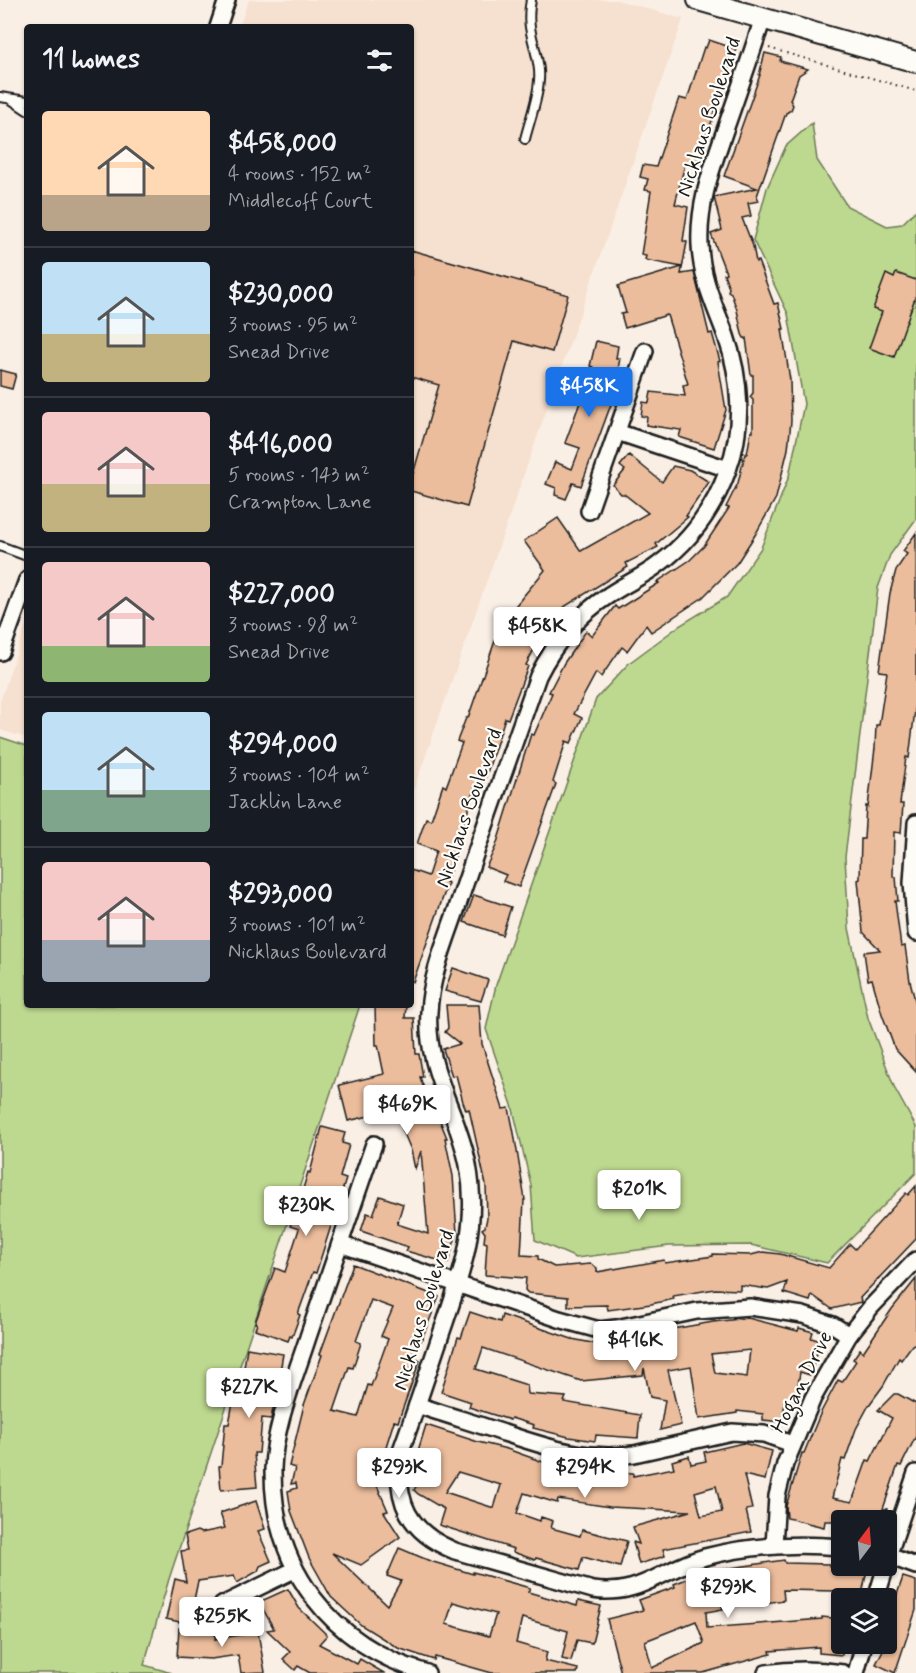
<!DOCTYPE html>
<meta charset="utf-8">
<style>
body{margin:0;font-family:Mynerve,sans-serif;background:#20242c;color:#f1f3f6;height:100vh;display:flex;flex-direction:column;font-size:22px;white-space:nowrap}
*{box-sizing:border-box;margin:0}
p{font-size:20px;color:#9ea1a6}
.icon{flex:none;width:33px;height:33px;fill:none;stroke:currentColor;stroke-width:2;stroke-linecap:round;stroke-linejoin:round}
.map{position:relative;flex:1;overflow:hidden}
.panel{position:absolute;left:24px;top:24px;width:390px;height:984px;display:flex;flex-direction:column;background:#171b24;border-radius:6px;box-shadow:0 2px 4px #0004}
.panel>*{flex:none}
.needle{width:39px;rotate:16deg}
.controls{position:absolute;left:831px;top:1510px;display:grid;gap:12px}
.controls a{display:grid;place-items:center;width:66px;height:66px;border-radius:6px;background:#171b24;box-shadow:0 2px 4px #0004;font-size:30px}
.price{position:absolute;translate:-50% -51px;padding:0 14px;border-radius:6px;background:#fff;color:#222;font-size:20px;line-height:39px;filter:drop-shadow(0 2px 3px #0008)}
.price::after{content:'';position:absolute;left:50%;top:36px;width:18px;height:14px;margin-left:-9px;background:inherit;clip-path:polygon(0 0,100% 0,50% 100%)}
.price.active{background:#1a73e8;color:#fff}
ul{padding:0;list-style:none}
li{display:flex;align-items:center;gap:18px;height:150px;padding:0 18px}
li+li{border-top:2px solid #363941}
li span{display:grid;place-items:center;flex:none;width:168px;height:120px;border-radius:6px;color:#555}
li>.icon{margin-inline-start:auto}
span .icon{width:72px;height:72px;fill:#fffc;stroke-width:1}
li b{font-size:26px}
h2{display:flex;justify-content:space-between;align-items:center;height:72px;padding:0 18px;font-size:26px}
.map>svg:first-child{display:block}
.built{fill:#f6e0cf}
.green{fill:#bdd88f;stroke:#6c7a56;stroke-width:1.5}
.building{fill:#ecbd9c;stroke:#1c1c1c;stroke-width:1.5;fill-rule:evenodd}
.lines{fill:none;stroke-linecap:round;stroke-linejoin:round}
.service-casing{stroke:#1c1c1c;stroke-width:12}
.minor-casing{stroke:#1c1c1c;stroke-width:20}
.tertiary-casing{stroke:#1c1c1c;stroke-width:24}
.path{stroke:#1c1c1c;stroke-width:2;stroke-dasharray:1.5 4.5;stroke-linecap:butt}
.service{stroke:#fdfcf7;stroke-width:8}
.minor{stroke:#fdfcf7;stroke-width:15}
.tertiary{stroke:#fdfcf7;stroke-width:20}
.labels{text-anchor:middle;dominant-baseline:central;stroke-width:4.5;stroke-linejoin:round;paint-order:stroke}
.street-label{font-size:21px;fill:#1c1c1c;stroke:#fdfcf7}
</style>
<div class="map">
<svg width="916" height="1673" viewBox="0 0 916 1673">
<rect width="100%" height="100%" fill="#faefe5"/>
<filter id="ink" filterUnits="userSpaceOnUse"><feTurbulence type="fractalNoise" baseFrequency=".0167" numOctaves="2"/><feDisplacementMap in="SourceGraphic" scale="12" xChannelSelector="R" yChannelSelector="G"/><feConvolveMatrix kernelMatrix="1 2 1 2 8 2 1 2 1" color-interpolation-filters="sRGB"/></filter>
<g filter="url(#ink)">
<g class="built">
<path d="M 249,0 L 617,0 L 683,19 L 411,798 L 411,27 L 239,27 Z"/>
<path d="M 27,621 L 27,738 L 0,730 L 0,702 Z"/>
</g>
<g class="green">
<path d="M 812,123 L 817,160 L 847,206 L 887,226 L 902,224 L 916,210 L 916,519 L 890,555 L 878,588 L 845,857 L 849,928 L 868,1018 L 895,1089 L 916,1127 L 916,1173 L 827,1263 L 751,1245 L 669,1246 L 576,1258 L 535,1240 L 531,1185 L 512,1105 L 486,1029 L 496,985 L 596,699 L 629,663 L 679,626 L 727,597 L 761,548 L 789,476 L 804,404 L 788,314 L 753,240 L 767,188 L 786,146 Z"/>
<path d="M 0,737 L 27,746 L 27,1005 L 360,1005 L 169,1579 L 144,1665 L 172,1673 L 0,1673 Z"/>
</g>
<g class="building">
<path d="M 709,40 L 736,49 L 696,168 L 685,164 L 675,204 L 688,207 L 683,241 L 687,242 L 681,274 L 694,272 L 709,334 L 712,333 L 720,361 L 718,362 L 726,410 L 714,448 L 679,437 L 681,430 L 646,425 L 647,417 L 641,416 L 643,402 L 649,403 L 651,392 L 685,396 L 683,385 L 688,384 L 667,315 L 625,328 L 621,314 L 626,313 L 618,286 L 682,267 L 645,260 L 646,256 L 641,255 L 651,191 L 645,190 L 648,179 L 640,177 L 643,165 L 656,167 L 679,98 L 687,100 L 704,47 L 706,48 Z"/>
<path d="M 765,53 L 781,57 L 780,61 L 808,69 L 799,75 L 790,100 L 793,105 L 791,110 L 786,113 L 757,196 L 759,201 L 748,203 L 751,216 L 742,218 L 753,246 L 756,262 L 758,261 L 774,304 L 778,303 L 784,329 L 782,329 L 790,380 L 791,421 L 788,449 L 776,498 L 755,535 L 737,563 L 702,598 L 651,632 L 646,625 L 627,651 L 622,647 L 601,677 L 596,673 L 574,714 L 582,718 L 571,743 L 566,741 L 553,782 L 556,784 L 519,887 L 503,881 L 506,875 L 486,867 L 496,846 L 531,734 L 534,735 L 552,693 L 549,692 L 564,663 L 586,631 L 592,636 L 615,606 L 618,609 L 659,583 L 657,582 L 690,560 L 704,546 L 729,508 L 726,507 L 738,483 L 745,454 L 747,454 L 751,432 L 753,432 L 753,400 L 750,397 L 753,393 L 753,375 L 751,375 L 746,338 L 744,338 L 742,334 L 737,310 L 731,293 L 728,291 L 729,288 L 724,274 L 726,273 L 711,234 L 722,230 L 714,197 L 757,188 L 724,176 L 760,75 L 759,75 Z"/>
<path d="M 411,250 L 568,295 L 552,352 L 514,341 L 467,507 L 411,491 L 411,481 L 439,385 L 411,377 Z"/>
<path d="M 896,273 L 916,280 L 916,295 L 894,357 L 869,348 L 882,312 L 873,309 L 886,274 L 894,278 Z"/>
<path d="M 596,341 L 618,346 L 616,358 L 620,358 L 615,387 L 617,388 L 581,486 L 573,483 L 566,499 L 555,495 L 556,488 L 546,484 L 555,462 L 572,469 L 580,448 L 565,443 L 593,367 L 590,366 Z"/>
<path d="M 0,370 L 16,374 L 12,389 L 0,386 Z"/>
<path d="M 629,455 L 662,482 L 673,466 L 690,470 L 709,482 L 686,516 L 688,517 L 656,544 L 658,547 L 626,563 L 628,567 L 564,607 L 543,632 L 526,665 L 528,666 L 508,719 L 505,718 L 482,788 L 476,786 L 460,835 L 462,836 L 446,882 L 448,883 L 413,982 L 411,981 L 411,870 L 428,876 L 436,851 L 417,844 L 426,818 L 431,820 L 443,785 L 446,787 L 462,743 L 457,741 L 466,718 L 468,718 L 496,638 L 507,616 L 545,570 L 524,541 L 558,518 L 581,551 L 648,513 L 624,494 L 621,494 L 613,485 L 625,470 L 620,466 Z"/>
<path d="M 916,533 L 916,702 L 909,758 L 906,757 L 900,804 L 903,804 L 901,833 L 894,832 L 893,877 L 896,877 L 898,901 L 895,901 L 901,947 L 905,946 L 910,981 L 916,1004 L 916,1072 L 895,1049 L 882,1014 L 872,979 L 868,980 L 864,952 L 880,950 L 863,932 L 858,880 L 860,879 L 861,839 L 864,839 L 866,806 L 868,807 L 875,748 L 876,725 L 879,725 L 887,672 L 879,671 L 890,593 L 896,570 L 907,554 L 903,551 Z"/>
<path d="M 474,895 L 511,907 L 502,935 L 464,922 Z"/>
<path d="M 453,968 L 488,980 L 481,1001 L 445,991 Z"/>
<path d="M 375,1005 L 406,1005 L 405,1018 L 414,1018 L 416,1054 L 419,1054 L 423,1077 L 420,1077 L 432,1112 L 436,1111 L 447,1138 L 445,1138 L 453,1176 L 457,1233 L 448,1263 L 406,1251 L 408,1247 L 361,1231 L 367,1213 L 373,1215 L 380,1196 L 403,1204 L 397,1224 L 428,1234 L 421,1151 L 415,1169 L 411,1150 L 394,1110 L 348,1121 L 339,1085 L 384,1074 L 378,1045 L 376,1045 Z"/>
<path d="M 446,1005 L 479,1005 L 482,1044 L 503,1109 L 509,1108 L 514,1133 L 525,1200 L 524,1200 L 521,1255 L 538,1256 L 538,1259 L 554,1267 L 591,1264 L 597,1268 L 597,1272 L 664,1260 L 665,1263 L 713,1256 L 713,1254 L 751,1255 L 763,1252 L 780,1254 L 829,1268 L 850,1244 L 855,1249 L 906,1193 L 908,1195 L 916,1186 L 916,1239 L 860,1298 L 861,1302 L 832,1309 L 812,1295 L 810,1301 L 784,1293 L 787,1282 L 768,1289 L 740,1285 L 740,1290 L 715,1289 L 673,1296 L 674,1299 L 651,1304 L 608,1310 L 607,1305 L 568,1306 L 568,1297 L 528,1293 L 525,1290 L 526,1278 L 485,1275 L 487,1243 L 484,1242 L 485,1233 L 482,1229 L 485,1227 L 487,1218 L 486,1185 L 469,1109 L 466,1110 L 463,1102 L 456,1075 L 452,1076 L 443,1049 L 460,1044 L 445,1032 L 448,1028 Z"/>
<path d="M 322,1127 L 345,1133 L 342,1143 L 349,1145 L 340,1177 L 346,1179 L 316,1273 L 313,1272 L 298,1314 L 300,1315 L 292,1337 L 290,1336 L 288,1341 L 255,1329 L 257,1324 L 255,1323 L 275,1268 L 285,1272 L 299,1229 L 290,1226 L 298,1198 L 300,1199 L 308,1172 L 310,1173 Z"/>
<path d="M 353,1264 L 439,1297 L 414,1358 L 420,1360 L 398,1422 L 394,1421 L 384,1453 L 376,1450 L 375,1481 L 388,1511 L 384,1512 L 400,1537 L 361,1565 L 332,1553 L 387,1605 L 401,1581 L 387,1576 L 399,1548 L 430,1561 L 473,1574 L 473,1572 L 530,1588 L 528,1592 L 577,1606 L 578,1601 L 601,1606 L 592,1643 L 577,1640 L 571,1661 L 562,1659 L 568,1631 L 522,1618 L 516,1643 L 547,1652 L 545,1661 L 578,1669 L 577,1673 L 492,1673 L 435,1657 L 434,1660 L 398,1648 L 361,1625 L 331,1597 L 309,1558 L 291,1511 L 288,1491 L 297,1488 L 296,1483 L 291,1484 L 295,1468 L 289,1466 L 304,1405 L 322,1355 L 320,1354 ZM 371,1300 L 393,1308 L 381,1336 L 388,1339 L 371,1386 L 368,1385 L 358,1417 L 334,1411 L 349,1367 L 353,1368 L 361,1343 L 356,1341 ZM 453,1602 L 496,1614 L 489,1636 L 446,1624 Z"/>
<path d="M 916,1279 L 916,1343 L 912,1345 L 901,1360 L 899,1358 L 883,1386 L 869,1405 L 856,1429 L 845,1460 L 842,1459 L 832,1498 L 852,1502 L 867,1460 L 870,1461 L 892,1418 L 878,1410 L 894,1394 L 898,1394 L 916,1404 L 916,1436 L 901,1466 L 898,1465 L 883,1509 L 887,1509 L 885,1521 L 825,1521 L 824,1527 L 787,1518 L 786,1506 L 802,1453 L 804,1453 L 821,1412 L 838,1380 L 842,1382 L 856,1361 L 853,1359 L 860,1349 L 863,1352 L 892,1309 Z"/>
<path d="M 470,1312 L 500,1322 L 502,1315 L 572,1339 L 612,1347 L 611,1343 L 645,1339 L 644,1334 L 713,1322 L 748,1318 L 798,1331 L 799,1328 L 813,1332 L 811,1338 L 821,1341 L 810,1375 L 800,1372 L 795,1405 L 785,1403 L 782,1422 L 763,1420 L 763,1414 L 737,1411 L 737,1413 L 699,1419 L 691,1366 L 668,1370 L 681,1425 L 660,1430 L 665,1400 L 650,1397 L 644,1368 L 643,1375 L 581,1381 L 483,1348 L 476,1369 L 527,1385 L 528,1394 L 566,1397 L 564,1402 L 640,1415 L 638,1438 L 596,1435 L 595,1441 L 569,1437 L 533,1428 L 534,1425 L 511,1418 L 510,1420 L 469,1407 L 471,1402 L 441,1392 L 458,1337 L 461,1338 ZM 750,1350 L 747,1377 L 715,1373 L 711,1354 Z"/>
<path d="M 247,1348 L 283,1354 L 279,1377 L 271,1419 L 262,1418 L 259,1453 L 254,1453 L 257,1487 L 221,1490 L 219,1466 L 221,1466 L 225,1424 L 229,1424 L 237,1380 L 242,1381 Z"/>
<path d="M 426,1425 L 478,1442 L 507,1449 L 560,1468 L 561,1466 L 575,1471 L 610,1476 L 610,1472 L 633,1473 L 633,1476 L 674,1468 L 672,1461 L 689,1456 L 691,1464 L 706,1461 L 704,1452 L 743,1443 L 772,1451 L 765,1480 L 744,1475 L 752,1509 L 746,1510 L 751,1532 L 663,1549 L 665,1556 L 639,1564 L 633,1542 L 639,1544 L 633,1527 L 690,1511 L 610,1507 L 558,1499 L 557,1503 L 524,1493 L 517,1513 L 540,1521 L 541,1517 L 553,1521 L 551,1528 L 580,1536 L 582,1530 L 627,1541 L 620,1567 L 583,1557 L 579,1570 L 536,1558 L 535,1560 L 513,1552 L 514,1549 L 439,1525 L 444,1509 L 418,1494 L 414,1490 L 418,1483 L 413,1480 L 429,1454 L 418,1451 ZM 458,1472 L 501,1485 L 494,1508 L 445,1492 ZM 716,1486 L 722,1512 L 701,1516 L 695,1492 Z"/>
<path d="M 256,1501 L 265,1529 L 258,1531 L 271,1561 L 260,1566 L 258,1571 L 237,1583 L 234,1576 L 198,1581 L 189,1624 L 166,1619 L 175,1579 L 186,1582 L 181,1551 L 188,1550 L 185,1535 L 197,1531 L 201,1533 L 225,1528 L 220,1513 Z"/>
<path d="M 784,1560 L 785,1563 L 829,1564 L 829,1566 L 843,1566 L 867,1570 L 861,1599 L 836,1599 L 837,1591 L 783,1590 L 784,1600 L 760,1604 L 759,1596 L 721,1603 L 723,1609 L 706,1612 L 707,1628 L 822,1619 L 822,1617 L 842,1619 L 842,1655 L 819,1653 L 819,1647 L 770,1651 L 771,1654 L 703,1673 L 621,1673 L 607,1619 L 643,1610 L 639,1600 L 675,1587 L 674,1584 L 704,1572 ZM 696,1621 L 704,1643 L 652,1668 L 645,1641 Z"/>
<path d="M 903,1577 L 916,1581 L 916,1610 L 895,1673 L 876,1664 L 886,1644 L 886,1631 L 895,1613 L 891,1612 Z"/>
<path d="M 288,1589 L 299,1608 L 327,1635 L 319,1644 L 357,1664 L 360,1659 L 384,1673 L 310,1673 L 298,1666 L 295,1670 L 283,1659 L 290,1652 L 267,1630 L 274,1629 L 259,1602 Z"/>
<path d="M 179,1628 L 216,1630 L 215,1639 L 258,1632 L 265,1672 L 241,1673 L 238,1655 L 211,1659 L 177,1657 Z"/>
</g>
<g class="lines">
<defs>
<g id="service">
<path d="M 0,97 L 27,101"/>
<path d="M 12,100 L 27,110"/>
<path d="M 525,139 C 530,119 541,90 539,70 C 536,42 525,30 531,0"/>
<path d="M 0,546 L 27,556"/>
</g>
<g id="minor">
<path d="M 763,18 C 751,56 738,93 725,130 C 712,168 698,204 700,245 C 701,278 715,306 726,336 C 741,379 744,427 728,470 C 714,508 692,540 659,564 C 644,576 625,584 609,595 C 578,615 555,642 538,676 C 512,750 485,824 460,899 C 448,936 431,973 429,1012 C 425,1069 458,1112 468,1165 C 480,1229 460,1278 440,1337 C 427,1376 414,1415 400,1453 C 395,1502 408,1532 455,1551 L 593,1590 C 639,1597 662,1569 705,1557 C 750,1545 796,1543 842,1547"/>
<path d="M 218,27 L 227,0"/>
<path d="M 617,432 L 728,469"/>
<path d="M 589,511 L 645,351"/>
<path d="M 1,652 L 27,580"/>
<path d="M 916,823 L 912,883 L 916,933"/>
<path d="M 374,1144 C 352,1209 330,1273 308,1337 C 295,1378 274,1426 273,1469 C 272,1569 331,1645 427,1673"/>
<path d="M 340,1244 L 559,1319 L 599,1330 L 616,1328 L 697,1311 L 750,1307 L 803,1315 L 833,1325 L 849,1335"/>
<path d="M 417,1405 C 447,1415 477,1424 507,1434 C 549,1448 589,1461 634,1454 L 732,1432 L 764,1434 L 792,1444"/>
<path d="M 774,1546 L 777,1496 L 785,1464 L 813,1398 L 849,1335 L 871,1307 L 916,1260"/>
<path d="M 886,1555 L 916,1566"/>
<path d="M 886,1563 L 916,1473"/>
<path d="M 876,1599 L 886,1566"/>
<path d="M 222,1605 L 294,1570"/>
<path d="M 766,1673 C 791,1669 817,1669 843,1673"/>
<path d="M 856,1673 L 864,1644"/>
</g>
<path id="tertiary" d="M 698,0 L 916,62"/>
</defs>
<use href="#service" class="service-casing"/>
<use href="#minor" class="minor-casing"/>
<use href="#tertiary" class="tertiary-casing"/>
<path class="path" d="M 769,48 L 916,91"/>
<use href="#service" class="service"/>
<use href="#minor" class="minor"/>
<use href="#tertiary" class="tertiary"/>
</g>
</g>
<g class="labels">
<g class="street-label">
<text transform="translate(709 117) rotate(-72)">Nicklaus Boulevard</text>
<text transform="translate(469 808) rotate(-71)">Nicklaus Boulevard</text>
<text transform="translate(424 1310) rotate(-73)">Nicklaus Boulevard</text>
<text transform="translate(802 1382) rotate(-63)">Hogan Drive</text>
</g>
</g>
</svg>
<div class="controls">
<a><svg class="needle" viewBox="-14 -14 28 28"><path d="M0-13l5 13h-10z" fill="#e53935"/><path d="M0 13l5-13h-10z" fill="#9ea1a6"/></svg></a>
<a><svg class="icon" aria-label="layers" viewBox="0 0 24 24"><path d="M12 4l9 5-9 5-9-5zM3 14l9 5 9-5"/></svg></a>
</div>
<b class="price active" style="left:589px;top:418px">$458K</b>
<b class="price" style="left:537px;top:658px">$458K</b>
<b class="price" style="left:407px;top:1136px">$469K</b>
<b class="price" style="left:639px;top:1221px">$201K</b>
<b class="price" style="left:306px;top:1237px">$230K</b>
<b class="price" style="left:635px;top:1372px">$416K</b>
<b class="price" style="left:249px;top:1419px">$227K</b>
<b class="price" style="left:399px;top:1499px">$293K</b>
<b class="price" style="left:585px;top:1499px">$294K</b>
<b class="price" style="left:728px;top:1619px">$293K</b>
<b class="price" style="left:222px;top:1648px">$255K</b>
<section class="panel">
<h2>11 homes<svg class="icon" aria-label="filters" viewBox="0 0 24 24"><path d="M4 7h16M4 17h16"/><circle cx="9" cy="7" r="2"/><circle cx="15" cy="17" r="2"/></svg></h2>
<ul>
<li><span style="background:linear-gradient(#ffd9b3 70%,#b9a48a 0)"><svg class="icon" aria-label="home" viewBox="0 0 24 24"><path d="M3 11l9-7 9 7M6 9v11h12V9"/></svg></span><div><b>$458,000</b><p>4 rooms · 152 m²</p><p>Middlecoff Court</p></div></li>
<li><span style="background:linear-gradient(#bfe0f5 60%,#c2b280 0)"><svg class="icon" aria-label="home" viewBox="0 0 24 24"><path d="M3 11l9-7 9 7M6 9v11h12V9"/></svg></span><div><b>$230,000</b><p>3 rooms · 95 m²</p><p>Snead Drive</p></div></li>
<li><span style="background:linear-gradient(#f6c9c9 60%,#c2b280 0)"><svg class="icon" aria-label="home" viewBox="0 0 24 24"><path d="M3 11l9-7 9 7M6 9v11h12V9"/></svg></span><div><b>$416,000</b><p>5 rooms · 143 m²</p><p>Crampton Lane</p></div></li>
<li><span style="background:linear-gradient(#f6c9c9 70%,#8fb573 0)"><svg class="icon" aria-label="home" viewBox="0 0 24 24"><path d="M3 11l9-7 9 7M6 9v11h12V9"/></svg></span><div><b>$227,000</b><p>3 rooms · 98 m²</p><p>Snead Drive</p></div></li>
<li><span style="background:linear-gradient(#bfe0f5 65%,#7fa58c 0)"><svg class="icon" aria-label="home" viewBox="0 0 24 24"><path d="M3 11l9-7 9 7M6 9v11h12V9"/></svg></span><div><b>$294,000</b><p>3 rooms · 104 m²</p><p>Jacklin Lane</p></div></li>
<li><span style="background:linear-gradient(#f6c9c9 65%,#9aa5b1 0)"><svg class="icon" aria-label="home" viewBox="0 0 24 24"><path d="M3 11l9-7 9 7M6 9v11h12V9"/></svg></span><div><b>$293,000</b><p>3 rooms · 101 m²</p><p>Nicklaus Boulevard</p></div></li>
</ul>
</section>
</div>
